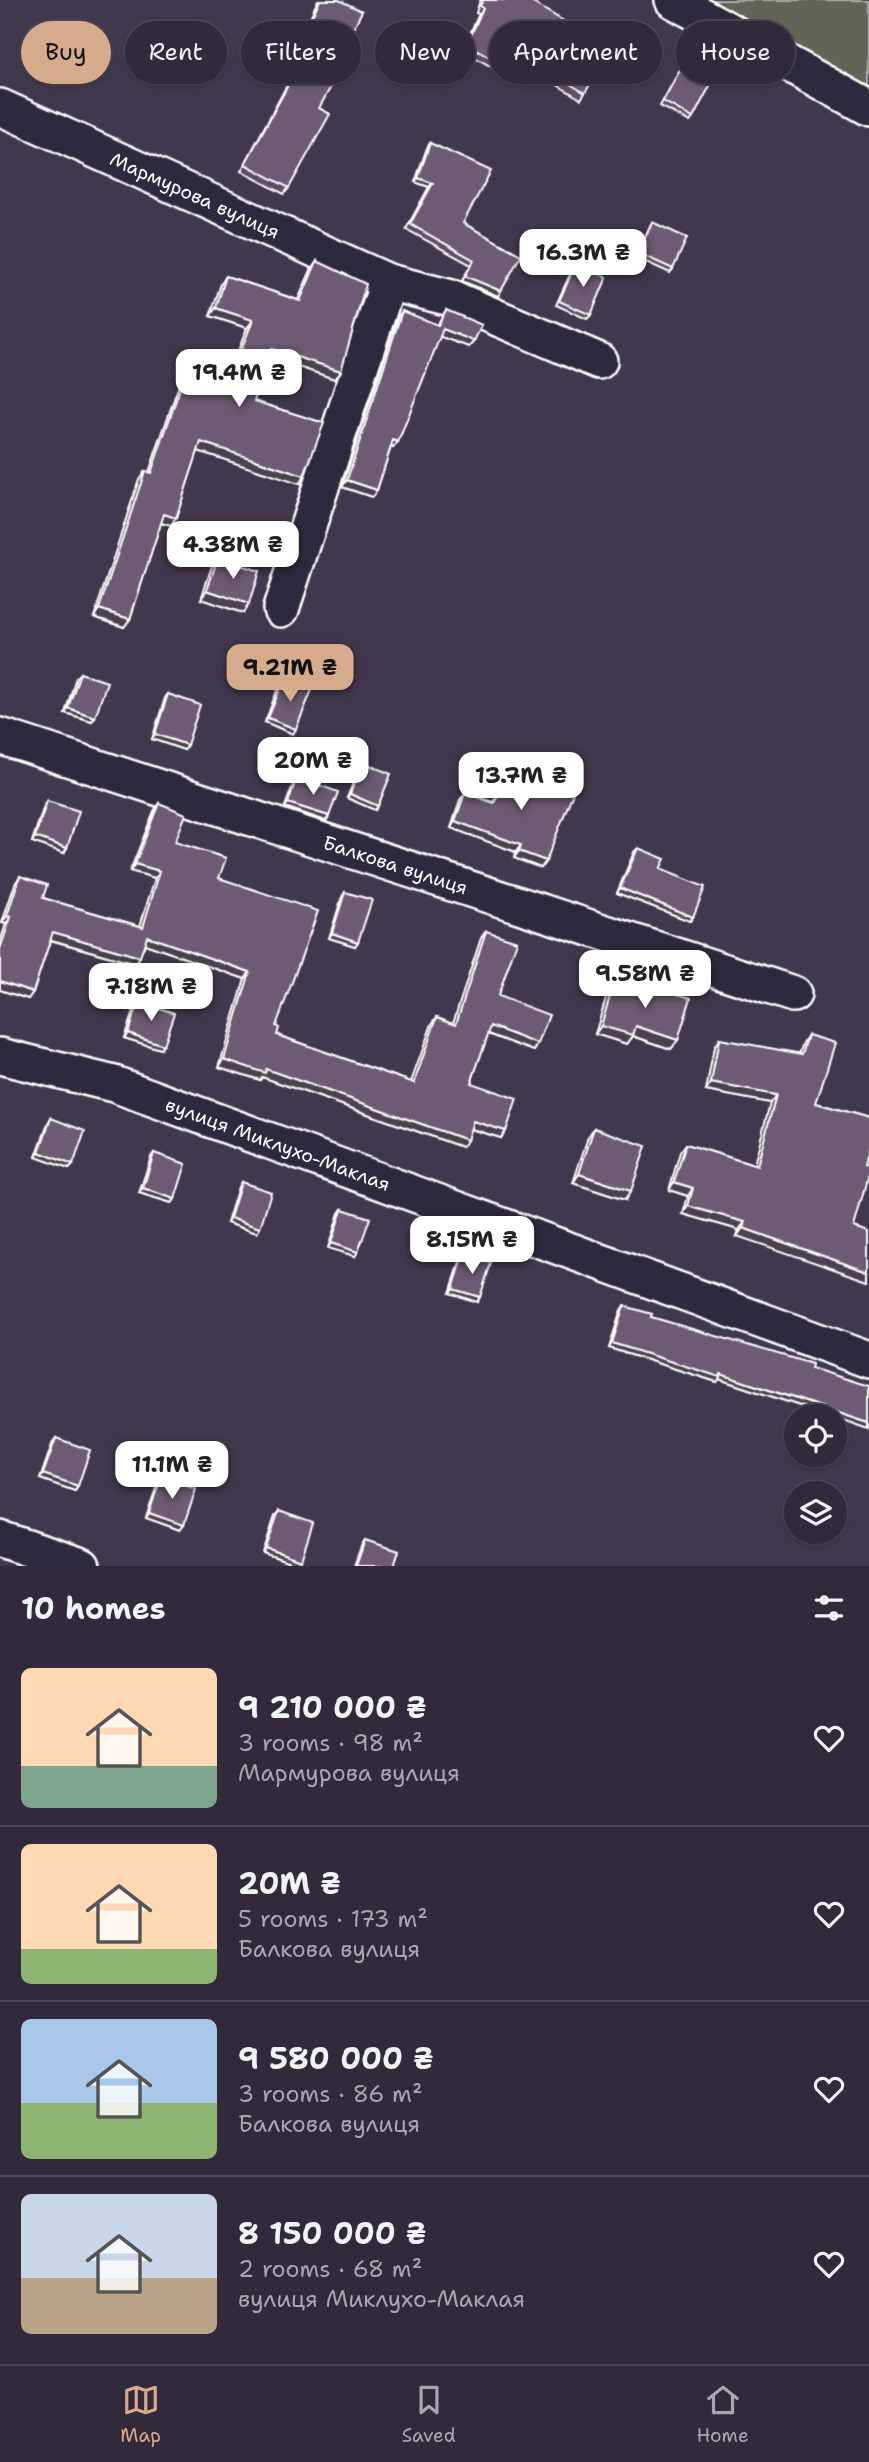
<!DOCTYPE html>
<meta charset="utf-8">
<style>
body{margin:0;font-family:"Shantell Sans",sans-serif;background:#3d3645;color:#f1f3f6;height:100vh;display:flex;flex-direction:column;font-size:26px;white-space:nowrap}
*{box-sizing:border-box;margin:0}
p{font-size:23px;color:#a8a7af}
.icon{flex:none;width:38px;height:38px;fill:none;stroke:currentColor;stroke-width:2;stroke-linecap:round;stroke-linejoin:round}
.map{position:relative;height:1566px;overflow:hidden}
.drawer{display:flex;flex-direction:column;background:#322a3a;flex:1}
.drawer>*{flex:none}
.banner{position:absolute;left:21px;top:21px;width:828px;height:63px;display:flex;gap:14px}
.buttons{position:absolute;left:784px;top:1404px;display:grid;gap:14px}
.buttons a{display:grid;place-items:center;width:63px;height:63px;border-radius:50%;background:#322a3a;box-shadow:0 2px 5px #0004,0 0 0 2px #4d4654;font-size:35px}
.price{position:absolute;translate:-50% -60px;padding:0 16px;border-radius:14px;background:#fff;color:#222;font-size:23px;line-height:46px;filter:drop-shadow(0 2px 4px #0008)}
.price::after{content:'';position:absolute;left:50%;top:42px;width:21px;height:16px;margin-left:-10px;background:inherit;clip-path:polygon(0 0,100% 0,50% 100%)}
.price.selected{background:#d6ab8b;color:#111}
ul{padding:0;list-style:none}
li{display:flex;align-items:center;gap:21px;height:175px;padding:0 21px}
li+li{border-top:2px solid #4d4654}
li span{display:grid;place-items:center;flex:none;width:196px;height:140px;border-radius:10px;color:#555}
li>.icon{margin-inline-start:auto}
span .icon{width:84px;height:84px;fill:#fffc;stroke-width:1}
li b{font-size:30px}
h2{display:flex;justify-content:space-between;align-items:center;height:84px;padding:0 21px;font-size:30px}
.pill{padding:0 24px;border-radius:32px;background:#322a3a;box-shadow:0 2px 5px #0004,0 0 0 2px #4d4654;font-size:24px;line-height:63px}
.pill.selected{background:#d6ab8b;color:#111}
.tab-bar{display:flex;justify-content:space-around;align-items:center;height:98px;border-top:2px solid #4d4654;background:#322a3a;font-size:19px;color:#a8a7af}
.tab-bar a{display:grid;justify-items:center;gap:4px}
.tab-bar .selected{color:#d6ab8b}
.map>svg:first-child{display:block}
.green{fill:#626557;stroke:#b0b2ab;stroke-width:2}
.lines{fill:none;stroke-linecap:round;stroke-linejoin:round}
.minor-casing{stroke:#fff;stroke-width:40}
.minor{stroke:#2f2a3d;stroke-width:35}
.wall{fill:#5e4d63;stroke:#fff;stroke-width:2}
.shaded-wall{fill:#4c3f50;stroke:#fff;stroke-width:2}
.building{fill:#6d5a73;stroke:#fff;stroke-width:2}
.labels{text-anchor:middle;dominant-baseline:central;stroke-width:5;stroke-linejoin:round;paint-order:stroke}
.street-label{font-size:19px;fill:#fff;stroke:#2f2a3d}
</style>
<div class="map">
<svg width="869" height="1566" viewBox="0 0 869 1566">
<rect width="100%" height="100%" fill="#42384d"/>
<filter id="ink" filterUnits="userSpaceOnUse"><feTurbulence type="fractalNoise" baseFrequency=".0143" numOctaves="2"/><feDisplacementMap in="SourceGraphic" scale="14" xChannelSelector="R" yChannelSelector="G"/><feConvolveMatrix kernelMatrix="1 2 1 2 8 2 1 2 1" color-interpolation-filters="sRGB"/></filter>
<g filter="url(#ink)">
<path class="green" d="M 704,0 L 869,0 L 869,88 Z"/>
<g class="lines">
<defs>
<g id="minor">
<path d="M 673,0 L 869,108"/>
<path id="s1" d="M 0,107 L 388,282 L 451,298 L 599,361"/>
<path d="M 281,609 L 388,282"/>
<path id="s2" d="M 0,736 L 793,994"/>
<path id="s3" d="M 0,1056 L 114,1084 L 869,1360"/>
<path d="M 0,1539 L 82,1566"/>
</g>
</defs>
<use href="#minor" class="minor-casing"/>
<use href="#minor" class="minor"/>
</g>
<g class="wall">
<path d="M 318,0 L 339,0 L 328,80 L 319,108 L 289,188 L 284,194 L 241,171 L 317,29 L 307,24 Z"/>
<path d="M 480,0 L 528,0 L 585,93 L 581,99 L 523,65 L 513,79 L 462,50 L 479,14 L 476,13 Z"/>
<path d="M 681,68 L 693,118 L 690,122 L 660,106 Z"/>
<path d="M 430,143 L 463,223 L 498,296 L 462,281 L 471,265 L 406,229 L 429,187 L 415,182 L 427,148 Z"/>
<path d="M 652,222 L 673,269 L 670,273 L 635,257 Z"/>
<path d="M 317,261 L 341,371 L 335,379 L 269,357 L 254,401 L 299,484 L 198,451 L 176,518 L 171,526 L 161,523 L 130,619 L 124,627 L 94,617 L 139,479 L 145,471 L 149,472 L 181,379 L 186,371 L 225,384 L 247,328 L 210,316 L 221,284 L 226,276 L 298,300 L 311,270 Z"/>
<path d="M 576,263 L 591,315 L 587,319 L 556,305 L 573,268 Z"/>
<path d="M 446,310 L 474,341 L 469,347 L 440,336 L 398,442 L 393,448 L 391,447 L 377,490 L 372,497 L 342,487 L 398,317 L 402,311 L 437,325 Z"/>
<path d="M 218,558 L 243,613 L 201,599 L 212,566 Z"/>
<path d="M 80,673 L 95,717 L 92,721 L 65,713 L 76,677 Z"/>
<path d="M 284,679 L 293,734 L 265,722 L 280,683 Z"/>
<path d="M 168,694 L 184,750 L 152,739 L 165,698 Z"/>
<path d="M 363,762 L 375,810 L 347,798 L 360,766 Z"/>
<path d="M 515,766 L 541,868 L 514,858 L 516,852 L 451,828 L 460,800 L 465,793 L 493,802 Z"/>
<path d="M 297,777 L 329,816 L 326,821 L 285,807 L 294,782 Z"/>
<path d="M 47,801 L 64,853 L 32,842 L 44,806 Z"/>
<path d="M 159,803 L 175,842 L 219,878 L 276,1026 L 277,1035 L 411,1082 L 432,1024 L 437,1017 L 453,1023 L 481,938 L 486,931 L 498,996 L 538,1044 L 534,1051 L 488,1034 L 471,1083 L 506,1131 L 501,1138 L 470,1129 L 467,1140 L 462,1147 L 262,1077 L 260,1080 L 219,1067 L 245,979 L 145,944 L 136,964 L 50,940 L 33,992 L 28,999 L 0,990 L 0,942 L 6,924 L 2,923 L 15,884 L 20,876 L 43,898 L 140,926 L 155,878 L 130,871 L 154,811 Z"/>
<path d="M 638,848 L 660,869 L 693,917 L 690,921 L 617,893 L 634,852 Z"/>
<path d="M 345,892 L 355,946 L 329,938 L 342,897 Z"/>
<path d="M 615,979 L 656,991 L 658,988 L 678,1040 L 671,1049 L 633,1036 L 627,1044 L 595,1034 L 609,988 Z"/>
<path d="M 138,1001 L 160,1049 L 124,1038 L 135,1006 Z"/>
<path d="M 808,1035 L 816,1103 L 869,1118 L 737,1236 L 739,1230 L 683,1214 L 688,1196 L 669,1190 L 680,1152 L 686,1144 L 754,1165 L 770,1103 L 706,1091 L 714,1047 L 719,1039 L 799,1054 L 803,1043 Z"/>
<path d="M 51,1118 L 73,1165 L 69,1169 L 36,1157 L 48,1123 Z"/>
<path d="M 594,1128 L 625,1200 L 573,1183 L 588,1137 Z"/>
<path d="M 154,1153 L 175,1199 L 172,1203 L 139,1193 L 151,1157 Z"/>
<path d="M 241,1182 L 257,1233 L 227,1223 L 238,1187 Z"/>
<path d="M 342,1209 L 355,1256 L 328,1248 L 339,1213 Z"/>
<path d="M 464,1254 L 480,1297 L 477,1302 L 450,1293 L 461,1259 Z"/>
<path d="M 624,1306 L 651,1317 L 811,1368 L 835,1416 L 830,1416 L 719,1379 L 717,1382 L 609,1348 L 621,1310 Z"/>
<path d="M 56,1438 L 78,1486 L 75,1491 L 40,1479 L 53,1442 Z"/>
<path d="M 161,1477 L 184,1525 L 180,1530 L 146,1518 L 158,1482 Z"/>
<path d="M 279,1511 L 301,1560 L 297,1564 L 263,1553 L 275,1516 Z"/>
<path d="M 365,1540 L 394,1566 L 354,1566 L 362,1544 Z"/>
</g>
<g class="shaded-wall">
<path d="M 418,178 L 433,183 L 429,187 L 415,182 Z"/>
<path d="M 465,276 L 501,291 L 498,296 L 462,281 Z"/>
<path d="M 216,308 L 253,320 L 247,328 L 210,316 Z"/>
<path d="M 443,329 L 474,341 L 469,347 L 438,336 Z"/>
<path d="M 272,349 L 341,371 L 335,379 L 267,357 Z"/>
<path d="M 393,440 L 398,442 L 393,448 L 389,446 Z"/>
<path d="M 201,442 L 304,476 L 299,484 L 195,450 Z"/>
<path d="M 347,480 L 377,490 L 372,497 L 342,487 Z"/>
<path d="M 164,514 L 176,518 L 171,526 L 158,522 Z"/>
<path d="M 207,590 L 249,604 L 243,613 L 201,599 Z"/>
<path d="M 99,609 L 130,619 L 124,627 L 94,617 Z"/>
<path d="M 68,708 L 95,717 L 92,721 L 65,713 Z"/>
<path d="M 268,718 L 296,729 L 293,734 L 265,722 Z"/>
<path d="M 155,734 L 187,745 L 184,750 L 152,739 Z"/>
<path d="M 350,794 L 378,806 L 375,810 L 347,798 Z"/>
<path d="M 288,803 L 329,816 L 326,821 L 285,807 Z"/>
<path d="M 455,821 L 521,845 L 516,852 L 451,828 Z"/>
<path d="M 35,837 L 67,848 L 64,853 L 32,842 Z"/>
<path d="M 519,851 L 546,861 L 541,868 L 514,858 Z"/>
<path d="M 135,864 L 160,871 L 155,878 L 130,871 Z"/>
<path d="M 620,888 L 693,917 L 690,921 L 617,893 Z"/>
<path d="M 7,916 L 11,917 L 6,924 L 2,923 Z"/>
<path d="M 53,932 L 140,957 L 136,964 L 48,939 Z"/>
<path d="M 332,933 L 358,942 L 355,946 L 329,938 Z"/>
<path d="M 147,936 L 250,972 L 245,979 L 142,943 Z"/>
<path d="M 0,981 L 33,992 L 28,999 L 0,990 Z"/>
<path d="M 491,1026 L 538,1044 L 534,1051 L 486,1033 Z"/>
<path d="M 601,1026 L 636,1026 L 678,1040 L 671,1049 L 633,1036 L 627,1044 L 595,1034 Z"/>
<path d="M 128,1033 L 163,1045 L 160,1049 L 124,1038 Z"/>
<path d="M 224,1059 L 266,1069 L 467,1140 L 462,1147 L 262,1077 L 260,1080 L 219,1067 Z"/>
<path d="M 711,1083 L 776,1095 L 770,1103 L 706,1091 Z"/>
<path d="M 473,1121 L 506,1131 L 501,1138 L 468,1128 Z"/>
<path d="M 39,1152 L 73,1165 L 69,1169 L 36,1157 Z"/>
<path d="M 579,1174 L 631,1191 L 625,1200 L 573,1183 Z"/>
<path d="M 674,1182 L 693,1188 L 688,1196 L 669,1190 Z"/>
<path d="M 143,1188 L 175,1199 L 172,1203 L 139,1193 Z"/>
<path d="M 688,1206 L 745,1222 L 739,1230 L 683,1214 Z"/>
<path d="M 230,1218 L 260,1228 L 257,1233 L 227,1223 Z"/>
<path d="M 743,1228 L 869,1272 L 869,1281 L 737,1236 Z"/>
<path d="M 331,1243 L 358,1252 L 355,1256 L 328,1248 Z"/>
<path d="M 453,1289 L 480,1297 L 477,1302 L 450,1293 Z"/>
<path d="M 612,1343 L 721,1374 L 869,1423 L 869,1429 L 835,1417 L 835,1416 L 830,1416 L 719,1379 L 717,1382 L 609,1348 Z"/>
<path d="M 43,1474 L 78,1486 L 75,1491 L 40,1479 Z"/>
<path d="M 149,1513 L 184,1525 L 180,1530 L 146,1518 Z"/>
<path d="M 266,1548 L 301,1560 L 297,1564 L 263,1553 Z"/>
</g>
<g class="building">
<path d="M 320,0 L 339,0 L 362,11 L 328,80 L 333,83 L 319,108 L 330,114 L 289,188 L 245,164 L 322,23 L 311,18 Z"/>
<path d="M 483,0 L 528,0 L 611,49 L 585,93 L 526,58 L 518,73 L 467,44 L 483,8 L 480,6 Z"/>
<path d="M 681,68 L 711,84 L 693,118 L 663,101 Z"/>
<path d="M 430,143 L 491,171 L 463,223 L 521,255 L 501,291 L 465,276 L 474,260 L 410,224 L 433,183 L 418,178 Z"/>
<path d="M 652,222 L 687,238 L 673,269 L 638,253 Z"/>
<path d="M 317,261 L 366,284 L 341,371 L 272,349 L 254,401 L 324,423 L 304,476 L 201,442 L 176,518 L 164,514 L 130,619 L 99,609 L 145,471 L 151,473 L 186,371 L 227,385 L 253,320 L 216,308 L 226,276 L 300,301 Z"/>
<path d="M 576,263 L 607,277 L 591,315 L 559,301 Z"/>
<path d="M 446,310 L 482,325 L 474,341 L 443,329 L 398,442 L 393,440 L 377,490 L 347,480 L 402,311 L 438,325 Z"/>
<path d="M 218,558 L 259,571 L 249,604 L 207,590 Z"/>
<path d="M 80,673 L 107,682 L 95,717 L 68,708 Z"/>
<path d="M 284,679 L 312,690 L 296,729 L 268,718 Z"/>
<path d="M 168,694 L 200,705 L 187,745 L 155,734 Z"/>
<path d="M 363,762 L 391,774 L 378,806 L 350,794 Z"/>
<path d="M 515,766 L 574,790 L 546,861 L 519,851 L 521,845 L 455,821 L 465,793 L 494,803 Z"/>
<path d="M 297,777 L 338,792 L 329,816 L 288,803 Z"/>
<path d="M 47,801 L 79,811 L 67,848 L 35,837 Z"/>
<path d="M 159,803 L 186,814 L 175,842 L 226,858 L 219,878 L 318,911 L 276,1026 L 279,1028 L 277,1035 L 414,1083 L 437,1017 L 456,1024 L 486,931 L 517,941 L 498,996 L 549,1015 L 538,1044 L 491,1026 L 471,1083 L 517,1099 L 506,1131 L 473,1121 L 467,1140 L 266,1069 L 265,1073 L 224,1059 L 250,972 L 147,936 L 140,957 L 53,932 L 33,992 L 0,981 L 0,949 L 11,917 L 7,916 L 20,876 L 47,885 L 43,898 L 143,927 L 160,871 L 135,864 Z"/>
<path d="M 638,848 L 665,859 L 660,869 L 705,887 L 693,917 L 620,888 Z"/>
<path d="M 345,892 L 372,900 L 358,942 L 332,933 Z"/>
<path d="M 615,979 L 657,991 L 658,988 L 691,998 L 678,1040 L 636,1026 L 633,1035 L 601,1026 Z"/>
<path d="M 138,1001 L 174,1013 L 163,1045 L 128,1033 Z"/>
<path d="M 808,1035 L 835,1043 L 816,1103 L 869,1118 L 869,1148 L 864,1167 L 869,1168 L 869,1173 L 854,1227 L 869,1232 L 869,1272 L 743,1228 L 745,1222 L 688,1206 L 693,1188 L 674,1182 L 686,1144 L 757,1166 L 776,1095 L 711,1083 L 719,1039 L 802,1054 Z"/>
<path d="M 51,1118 L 85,1131 L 73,1165 L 39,1152 Z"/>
<path d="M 594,1128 L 646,1146 L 631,1191 L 579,1174 Z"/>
<path d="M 154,1153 L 186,1164 L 175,1199 L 143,1188 Z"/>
<path d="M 241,1182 L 271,1192 L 260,1228 L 230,1218 Z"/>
<path d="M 342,1209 L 370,1218 L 358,1252 L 331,1243 Z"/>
<path d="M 464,1254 L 491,1263 L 480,1297 L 453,1289 Z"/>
<path d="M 624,1306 L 652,1314 L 651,1317 L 812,1364 L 811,1368 L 869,1386 L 869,1423 L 721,1374 L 720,1377 L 612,1343 Z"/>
<path d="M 56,1438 L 90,1450 L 78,1486 L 43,1474 Z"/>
<path d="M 161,1477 L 196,1489 L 184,1525 L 149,1513 Z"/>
<path d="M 279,1511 L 313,1523 L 301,1560 L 266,1548 Z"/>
<path d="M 365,1540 L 399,1551 L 394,1566 L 356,1566 Z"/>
</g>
</g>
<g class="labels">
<g class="street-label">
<text stroke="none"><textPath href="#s1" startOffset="214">Мармурова вулиця</textPath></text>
<text stroke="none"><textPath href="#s2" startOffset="416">Балкова вулиця</textPath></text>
<text stroke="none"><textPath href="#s3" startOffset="292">вулиця Миклухо-Маклая</textPath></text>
</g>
</g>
</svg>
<div class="buttons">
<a><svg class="icon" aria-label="locate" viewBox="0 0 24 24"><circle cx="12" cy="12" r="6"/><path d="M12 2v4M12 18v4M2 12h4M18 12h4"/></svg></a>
<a><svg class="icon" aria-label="layers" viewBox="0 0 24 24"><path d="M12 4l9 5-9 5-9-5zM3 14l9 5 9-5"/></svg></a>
</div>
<b class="price" style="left:583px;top:289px">16.3M ₴</b>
<b class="price" style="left:239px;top:409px">19.4M ₴</b>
<b class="price" style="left:233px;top:581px">4.38M ₴</b>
<b class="price selected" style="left:290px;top:704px">9.21M ₴</b>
<b class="price" style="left:313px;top:797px">20M ₴</b>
<b class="price" style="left:521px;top:812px">13.7M ₴</b>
<b class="price" style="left:645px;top:1010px">9.58M ₴</b>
<b class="price" style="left:151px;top:1023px">7.18M ₴</b>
<b class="price" style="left:472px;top:1276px">8.15M ₴</b>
<b class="price" style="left:172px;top:1501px">11.1M ₴</b>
<div class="banner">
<a class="pill selected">Buy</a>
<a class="pill">Rent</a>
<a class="pill">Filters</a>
<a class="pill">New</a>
<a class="pill">Apartment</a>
<a class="pill">House</a>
</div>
</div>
<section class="drawer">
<h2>10 homes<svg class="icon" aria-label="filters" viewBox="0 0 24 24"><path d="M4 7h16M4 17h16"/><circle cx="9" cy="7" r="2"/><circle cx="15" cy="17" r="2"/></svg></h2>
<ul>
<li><span style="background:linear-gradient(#ffd9b3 70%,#7fa58c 0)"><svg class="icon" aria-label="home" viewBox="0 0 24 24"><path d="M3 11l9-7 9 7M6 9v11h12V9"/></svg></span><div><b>9 210 000 ₴</b><p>3 rooms · 98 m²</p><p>Мармурова вулиця</p></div><svg class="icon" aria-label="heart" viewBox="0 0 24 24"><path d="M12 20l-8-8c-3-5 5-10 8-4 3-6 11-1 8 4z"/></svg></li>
<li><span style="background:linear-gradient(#ffd9b3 75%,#8fb573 0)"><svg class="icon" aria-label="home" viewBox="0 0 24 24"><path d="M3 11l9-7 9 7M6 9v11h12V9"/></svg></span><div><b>20M ₴</b><p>5 rooms · 173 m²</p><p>Балкова вулиця</p></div><svg class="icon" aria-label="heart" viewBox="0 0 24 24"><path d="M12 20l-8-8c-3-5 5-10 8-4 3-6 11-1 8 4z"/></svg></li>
<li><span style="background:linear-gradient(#a9c7e8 60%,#8fb573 0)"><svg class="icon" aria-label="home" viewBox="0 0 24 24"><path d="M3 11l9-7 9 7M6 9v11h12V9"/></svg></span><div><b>9 580 000 ₴</b><p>3 rooms · 86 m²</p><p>Балкова вулиця</p></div><svg class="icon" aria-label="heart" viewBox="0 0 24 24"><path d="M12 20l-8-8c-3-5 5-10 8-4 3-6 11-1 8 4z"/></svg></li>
<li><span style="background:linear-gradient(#c9d6e8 60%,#b9a48a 0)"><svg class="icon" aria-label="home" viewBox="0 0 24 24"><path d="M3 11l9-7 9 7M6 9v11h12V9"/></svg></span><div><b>8 150 000 ₴</b><p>2 rooms · 68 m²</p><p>вулиця Миклухо-Маклая</p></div><svg class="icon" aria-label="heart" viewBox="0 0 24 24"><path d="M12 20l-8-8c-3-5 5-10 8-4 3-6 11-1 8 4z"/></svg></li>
</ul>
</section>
<nav class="tab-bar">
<a class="selected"><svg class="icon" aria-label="map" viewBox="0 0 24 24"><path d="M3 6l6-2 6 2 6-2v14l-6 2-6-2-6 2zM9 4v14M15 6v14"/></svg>Map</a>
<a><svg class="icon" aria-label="saved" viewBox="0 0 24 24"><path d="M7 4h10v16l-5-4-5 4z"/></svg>Saved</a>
<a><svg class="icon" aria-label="home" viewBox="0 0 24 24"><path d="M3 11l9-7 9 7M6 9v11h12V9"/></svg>Home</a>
</nav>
